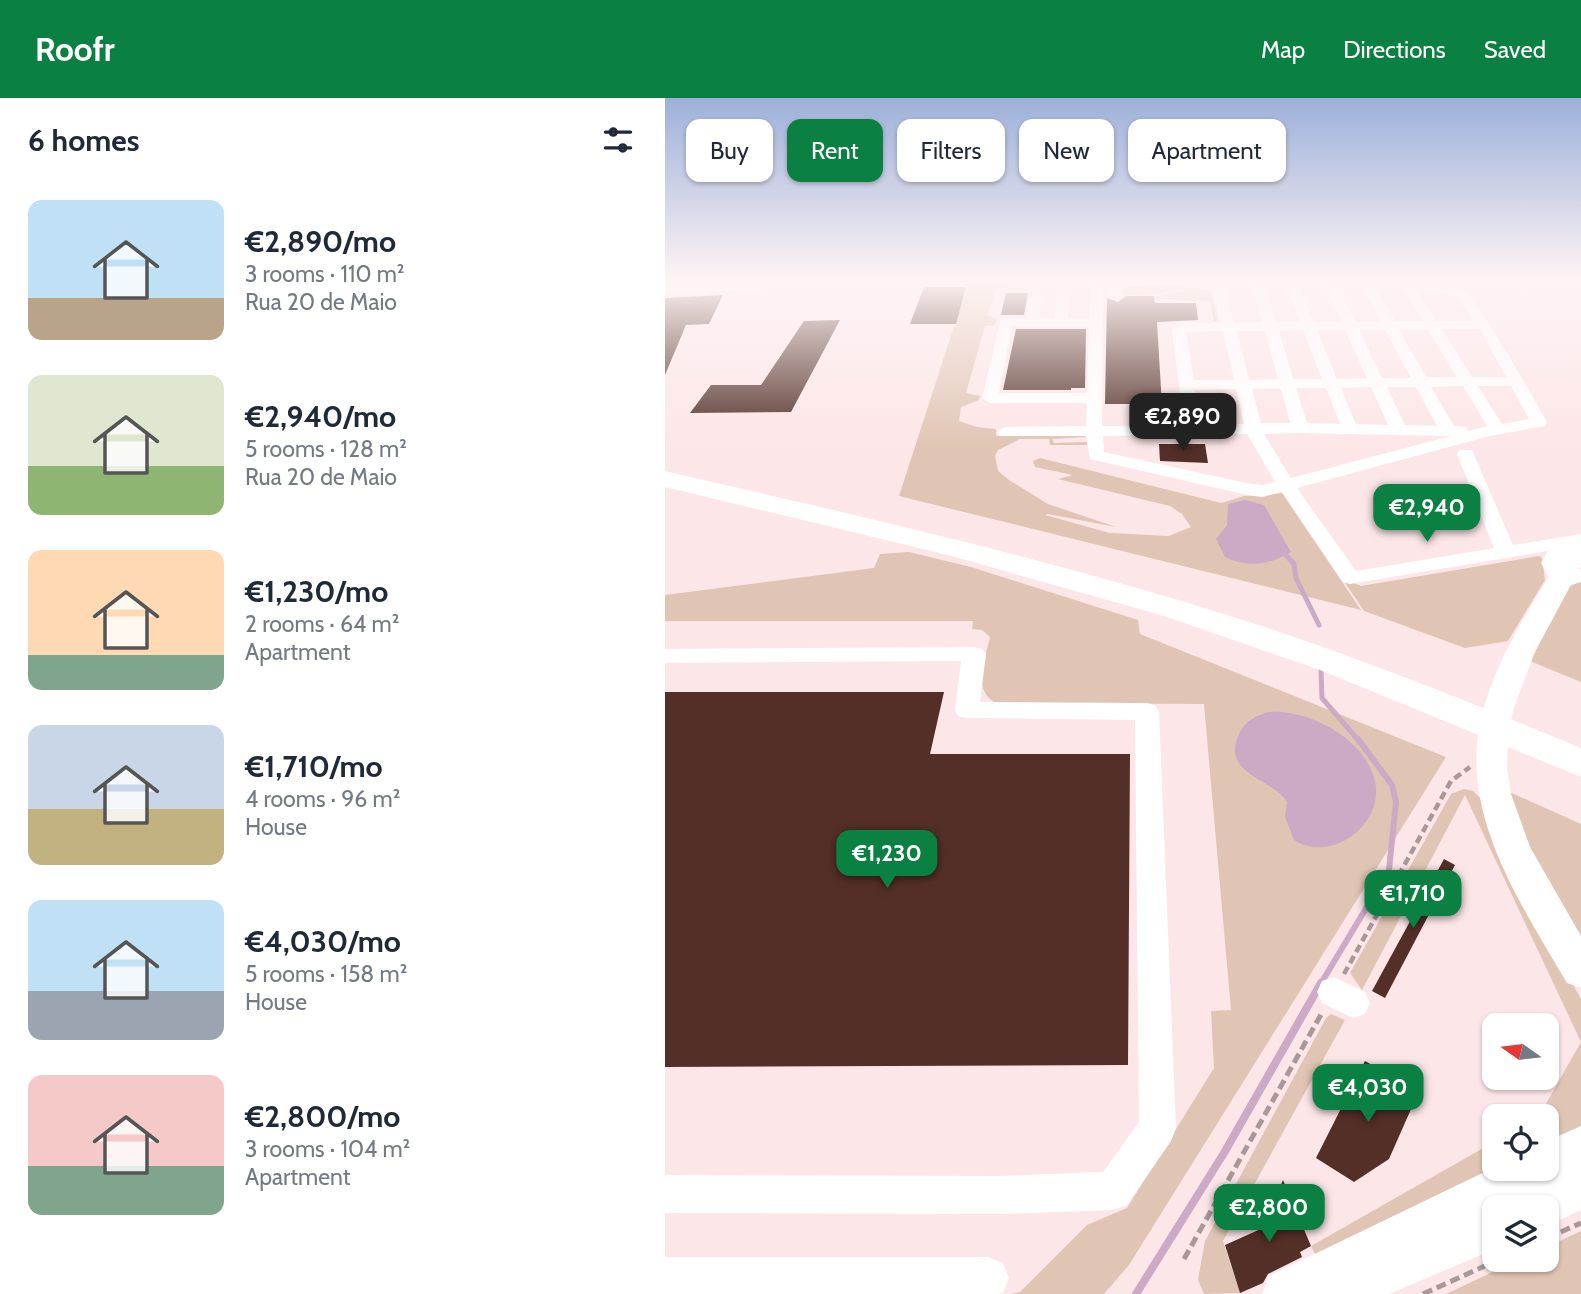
<!DOCTYPE html>
<meta charset="utf-8">
<style>
body{margin:0;font-family:Cabin,sans-serif;background:#f6f6f7;color:#1f2937;height:100vh;display:flex;flex-direction:column;font-size:26px;white-space:nowrap}
*{box-sizing:border-box;margin:0}
p{font-size:23px;color:#747a83}
.icon{flex:none;width:38px;height:38px;fill:none;stroke:currentColor;stroke-width:2;stroke-linecap:round;stroke-linejoin:round}
.map{position:relative;flex:1;overflow:hidden}
.drawer{display:flex;flex-direction:column;background:#fff;width:665px}
.drawer>*{flex:none}
.top-card{position:absolute;left:21px;top:21px;width:665px;height:63px;display:flex;gap:14px}
.needle{width:46px;rotate:284deg}
.buttons{position:absolute;left:817px;top:915px;display:grid;gap:14px}
.buttons a{display:grid;place-items:center;width:77px;height:77px;border-radius:14px;background:#fff;box-shadow:0 2px 5px #0004;font-size:35px}
.price{position:absolute;translate:-50% -60px;padding:0 16px;border-radius:14px;background:#0b8043;color:#fff;font-size:23px;line-height:46px;filter:drop-shadow(0 2px 4px #0008)}
.price::after{content:'';position:absolute;left:50%;top:42px;width:21px;height:16px;margin-left:-10px;background:inherit;clip-path:polygon(0 0,100% 0,50% 100%)}
.price.on{background:#222;color:#fff}
ul{padding:0;list-style:none}
li{display:flex;align-items:center;gap:21px;height:175px;padding:0 28px}
li span{display:grid;place-items:center;flex:none;width:196px;height:140px;border-radius:14px;color:#555}
li>.icon{margin-inline-start:auto}
span .icon{width:84px;height:84px;fill:#fffc;stroke-width:1}
li b{font-size:30px}
h2{display:flex;justify-content:space-between;align-items:center;height:84px;padding:0 28px;font-size:30px}
.pill{padding:0 24px;border-radius:14px;background:#fff;box-shadow:0 2px 5px #0004;font-size:24px;line-height:63px}
.pill.on{background:#0b8043;color:#fff}
header{display:flex;align-items:center;gap:42px;box-sizing:border-box;height:98px;padding:0 35px;background:#0b8043;color:#fff}
header strong{font-size:33px}
nav{display:flex;gap:38px;margin-inline-start:auto;font-size:24px}
main{display:flex;flex:1;min-height:0}
.map>svg:first-child{display:block}
.green{fill:#e0c5b4}
.water{fill:#ccaac6}
.lines{fill:none;stroke-linecap:round;stroke-linejoin:round}
.stream-far2{stroke:#ccaac6;stroke-width:5}
.stream-far1{stroke:#ccaac6;stroke-width:6}
.stream{stroke:#ccaac6;stroke-width:8}
.building{fill:#532f27}
.path-far1{stroke:#aa9899;stroke-width:4.5;stroke-dasharray:8 4.5;stroke-linecap:butt}
.path{stroke:#aa9899;stroke-width:5;stroke-dasharray:10 5;stroke-linecap:butt}
.minor{fill:#fff;fill-rule:evenodd}
.major{fill:#fff;fill-rule:evenodd}
.highway{fill:#fff;fill-rule:evenodd}
</style>
<header>
<strong>Roofr</strong>
<nav><a>Map</a><a>Directions</a><a>Saved</a></nav>
</header>
<main>
<section class="drawer">
<h2>6 homes<svg class="icon" aria-label="filters" viewBox="0 0 24 24"><path d="M4 7h16M4 17h16"/><circle cx="9" cy="7" r="2"/><circle cx="15" cy="17" r="2"/></svg></h2>
<ul>
<li><span style="background:linear-gradient(#bfe0f5 70%,#b9a48a 0)"><svg class="icon" aria-label="home" viewBox="0 0 24 24"><path d="M3 11l9-7 9 7M6 9v11h12V9"/></svg></span><div><b>€2,890/mo</b><p>3 rooms · 110 m²</p><p>Rua 20 de Maio</p></div></li>
<li><span style="background:linear-gradient(#dfe7d0 65%,#8fb573 0)"><svg class="icon" aria-label="home" viewBox="0 0 24 24"><path d="M3 11l9-7 9 7M6 9v11h12V9"/></svg></span><div><b>€2,940/mo</b><p>5 rooms · 128 m²</p><p>Rua 20 de Maio</p></div></li>
<li><span style="background:linear-gradient(#ffd9b3 75%,#7fa58c 0)"><svg class="icon" aria-label="home" viewBox="0 0 24 24"><path d="M3 11l9-7 9 7M6 9v11h12V9"/></svg></span><div><b>€1,230/mo</b><p>2 rooms · 64 m²</p><p>Apartment</p></div></li>
<li><span style="background:linear-gradient(#c9d6e8 60%,#c2b280 0)"><svg class="icon" aria-label="home" viewBox="0 0 24 24"><path d="M3 11l9-7 9 7M6 9v11h12V9"/></svg></span><div><b>€1,710/mo</b><p>4 rooms · 96 m²</p><p>House</p></div></li>
<li><span style="background:linear-gradient(#bfe0f5 65%,#9aa5b1 0)"><svg class="icon" aria-label="home" viewBox="0 0 24 24"><path d="M3 11l9-7 9 7M6 9v11h12V9"/></svg></span><div><b>€4,030/mo</b><p>5 rooms · 158 m²</p><p>House</p></div></li>
<li><span style="background:linear-gradient(#f6c9c9 65%,#7fa58c 0)"><svg class="icon" aria-label="home" viewBox="0 0 24 24"><path d="M3 11l9-7 9 7M6 9v11h12V9"/></svg></span><div><b>€2,800/mo</b><p>3 rooms · 104 m²</p><p>Apartment</p></div></li>
</ul>
</section>
<div class="map">
<svg width="916" height="1196" viewBox="0 0 916 1196">
<rect width="100%" height="100%" fill="#fde6e7"/>
<g class="green">
<path d="M 304,182 L 455,182 L 353,184 L 351,187 L 331,191 L 322,217 L 332,221 L 330,227 L 320,228 L 301,295 L 315,298 L 314,302 L 296,309 L 294,323 L 312,329 L 331,331 L 331,338 L 420,338 L 422,339 L 387,341 L 389,345 L 422,344 L 422,347 L 385,347 L 384,341 L 355,341 L 333,352 L 330,358 L 333,373 L 344,382 L 383,406 L 451,429 L 383,416 L 380,417 L 445,435 L 504,438 L 526,429 L 517,416 L 505,408 L 393,381 L 408,377 L 370,369 L 368,363 L 375,360 L 556,405 L 579,398 L 617,395 L 696,512 L 234,398 Z"/>
<path d="M 515,188 L 520,190 L 496,196 L 458,197 L 458,189 Z"/>
<path d="M 529,190 L 546,192 L 553,223 L 549,223 L 545,203 L 490,201 L 490,199 Z"/>
<path d="M 244,454 L 306,469 L 473,522 L 475,536 L 781,659 L 464,1167 L 439,1196 L 346,1196 L 355,1194 L 422,1127 L 462,1110 L 549,970 L 546,913 L 566,912 L 539,606 L 331,605 C 306,592 320,562 325,539 L 317,532 L 307,531 L 308,523 L 0,523 L 0,497 L 209,470 L 215,456 Z"/>
<path d="M 874,458 L 877,460 L 880,482 L 843,543 L 800,550 L 699,513 L 677,480 L 696,488 Z"/>
<path d="M 916,483 L 916,584 L 865,563 L 903,489 Z"/>
<path d="M 799,691 L 808,693 L 817,702 L 884,844 L 916,901 L 916,1028 L 882,1047 L 882,1018 L 874,1018 L 916,944 L 800,697 L 697,892 L 685,875 L 786,696 Z"/>
<path d="M 840,692 L 916,726 L 916,847 L 878,783 Z"/>
<path d="M 666,916 L 680,922 L 558,1143 L 575,1195 L 539,1196 L 533,1182 L 540,1143 L 661,920 Z"/>
<path d="M 829,1044 L 830,1071 L 655,1166 L 646,1148 Z"/>
<path d="M 916,1133 L 916,1196 L 781,1196 L 853,1162 L 882,1162 L 882,1149 Z"/>
</g>
<g class="water">
<path d="M 580,402 L 599,407 L 626,454 C 606,467 581,470 560,459 L 551,441 L 562,427 L 563,406 Z"/>
<path d="M 604,614 C 646,611 706,644 711,689 C 715,730 664,765 629,742 L 620,719 L 622,704 C 607,680 555,676 574,636 C 580,623 592,617 604,614 Z"/>
</g>
<g class="lines">
<g class="stream-far2">
<path d="M 621,457 L 629,466 L 631,480 L 654,527"/>
<path d="M 656,572 L 657,600 L 694,643"/>
</g>
<path class="stream-far1" d="M 655,887 L 724,772 L 731,704 L 727,687 L 693,641"/>
<path class="stream" d="M 471,1196 L 559,1055 L 656,885"/>
</g>
<g class="building">
<path d="M 259,189 L 301,189 L 291,226 L 245,226 Z"/>
<path d="M 341,195 L 363,195 L 359,217 L 336,217 Z"/>
<path d="M 58,197 L 44,226 L 21,227 L 0,277 L 0,200 Z"/>
<path d="M 461,198 L 489,198 L 490,205 L 531,205 L 533,222 L 492,224 L 498,325 L 467,325 L 467,306 L 440,306 L 442,200 L 453,204 Z"/>
<path d="M 175,222 L 126,314 L 25,315 L 46,287 L 96,287 L 139,223 Z"/>
<path d="M 351,231 L 421,231 L 420,290 L 406,290 L 406,292 L 338,292 Z"/>
<path d="M 494,346 L 540,346 L 543,365 L 495,363 Z"/>
<path d="M 0,594 L 279,594 L 265,656 L 465,656 L 463,967 L 0,969 Z"/>
<path d="M 779,761 L 790,767 L 720,900 L 707,893 Z"/>
<path d="M 700,963 L 754,993 L 724,1061 L 689,1084 L 651,1060 Z"/>
<path d="M 618,1082 L 646,1148 L 635,1154 L 637,1159 L 603,1176 L 598,1185 L 575,1195 L 560,1147 L 598,1130 Z"/>
</g>
<g class="lines">
<path class="path-far1" d="M 679,876 L 786,683 L 805,669"/>
<g class="path">
<path d="M 882,1140 L 916,1125"/>
<path d="M 519,1161 L 658,913"/>
<path d="M 758,1196 L 833,1162"/>
</g>
<g class="minor">
<path d="M 123,182 L 210,182 L 204,186 L 0,195 L 0,187 Z"/>
<path d="M 427,182 L 546,184 L 546,182 L 558,182 L 569,225 L 597,224 L 586,182 L 598,182 L 611,224 L 635,224 L 619,182 L 631,182 L 649,224 L 677,224 L 658,182 L 670,182 L 690,224 L 716,224 L 694,182 L 706,182 L 730,223 L 758,223 L 736,187 L 721,182 L 746,182 L 800,192 C 832,235 856,278 882,324 L 880,328 L 825,338 L 632,390 L 691,473 L 829,450 L 792,356 L 795,352 L 807,352 L 848,447 L 916,436 L 916,455 L 900,459 L 896,465 L 901,475 L 916,471 L 916,484 L 895,490 L 888,488 L 876,465 L 883,453 L 685,486 L 678,484 L 617,394 L 597,399 L 582,397 L 425,361 L 421,338 L 334,338 L 332,334 L 340,329 L 421,328 L 422,305 L 325,305 L 317,300 L 336,221 L 361,220 L 363,201 L 370,197 L 377,201 L 374,220 L 390,220 L 391,200 L 398,196 L 405,200 L 403,220 L 424,220 ZM 438,188 L 445,188 L 446,198 L 452,202 L 458,198 L 458,188 L 518,188 L 548,192 L 556,225 L 519,225 L 507,232 L 519,327 L 437,328 ZM 750,190 L 791,198 L 809,223 L 771,223 ZM 347,228 L 424,228 L 422,295 L 334,295 ZM 777,231 L 815,231 L 841,279 L 807,279 ZM 638,232 L 657,281 L 628,281 L 614,233 ZM 652,232 L 680,232 L 702,280 L 672,281 ZM 694,232 L 720,232 L 746,280 L 717,280 ZM 734,232 L 763,232 L 792,279 L 761,279 ZM 558,233 L 569,282 L 529,282 L 521,234 ZM 572,233 L 600,233 L 613,281 L 584,282 ZM 798,288 L 822,328 L 803,333 L 801,329 L 789,328 L 766,289 ZM 813,288 L 846,288 L 864,321 L 837,326 ZM 706,289 L 723,327 L 691,326 L 676,290 ZM 722,289 L 751,289 L 772,328 L 740,327 ZM 631,290 L 661,290 L 675,326 L 642,325 ZM 571,291 L 579,326 L 536,326 L 530,292 ZM 587,291 L 616,291 L 625,325 L 596,325 ZM 635,335 L 783,338 L 786,338 L 626,380 L 599,336 ZM 582,336 L 610,384 L 597,387 L 582,385 L 439,354 L 438,338 Z"/>
<path d="M 309,549 L 317,551 L 321,556 L 315,604 L 482,605 L 491,608 L 494,614 L 511,1030 L 506,1043 L 462,1107 L 448,1112 L 334,1116 L 0,1115 L 0,1077 L 334,1078 L 438,1074 L 474,1024 L 470,622 L 302,620 L 293,618 L 290,612 L 296,563 L 0,565 L 0,551 Z"/>
<path d="M 669,879 L 700,894 L 705,905 L 700,916 L 688,920 L 657,905 L 652,894 L 657,883 Z"/>
<path d="M 0,1159 L 323,1159 L 338,1165 L 344,1180 L 338,1195 L 334,1196 L 0,1196 Z"/>
</g>
<g class="major">
<path d="M 916,439 L 916,468 L 870,554 L 848,612 L 843,641 L 842,670 L 846,696 L 865,749 L 916,838 L 916,890 L 902,885 C 855,804 790,711 818,612 C 835,552 872,499 904,446 L 907,441 Z"/>
<path d="M 916,1028 L 916,1112 L 882,1128 L 882,1110 L 830,1110 L 830,1151 L 724,1196 L 597,1196 L 604,1178 L 830,1069 L 830,1071 L 882,1071 L 882,1043 Z"/>
</g>
<path class="highway" d="M 0,373 C 199,419 400,464 594,527 C 704,563 810,606 916,650 L 916,679 L 655,572 L 499,518 L 283,457 L 0,389 Z"/>
</g>
<linearGradient id="sky" x2="0" y2="1"><stop stop-color="#9db0da"/><stop offset="0.52" stop-color="#fef4f4"/><stop offset="1" stop-color="#fef4f4" stop-opacity="0"/></linearGradient>
<rect width="916" height="349" fill="url(#sky)"/>
</svg>
<div class="buttons">
<a><svg class="needle" viewBox="-14 -14 28 28"><path d="M0-13l5 13h-10z" fill="#e53935"/><path d="M0 13l5-13h-10z" fill="#747a83"/></svg></a>
<a><svg class="icon" aria-label="locate" viewBox="0 0 24 24"><circle cx="12" cy="12" r="6"/><path d="M12 2v4M12 18v4M2 12h4M18 12h4"/></svg></a>
<a><svg class="icon" aria-label="layers" viewBox="0 0 24 24"><path d="M12 4l9 5-9 5-9-5zM3 14l9 5 9-5"/></svg></a>
</div>
<b class="price on" style="left:518px;top:355px">€2,890</b>
<b class="price" style="left:762px;top:446px">€2,940</b>
<b class="price" style="left:222px;top:792px">€1,230</b>
<b class="price" style="left:748px;top:832px">€1,710</b>
<b class="price" style="left:703px;top:1026px">€4,030</b>
<b class="price" style="left:604px;top:1146px">€2,800</b>
<div class="top-card">
<a class="pill">Buy</a>
<a class="pill on">Rent</a>
<a class="pill">Filters</a>
<a class="pill">New</a>
<a class="pill">Apartment</a>
</div>
</div>
</main>
